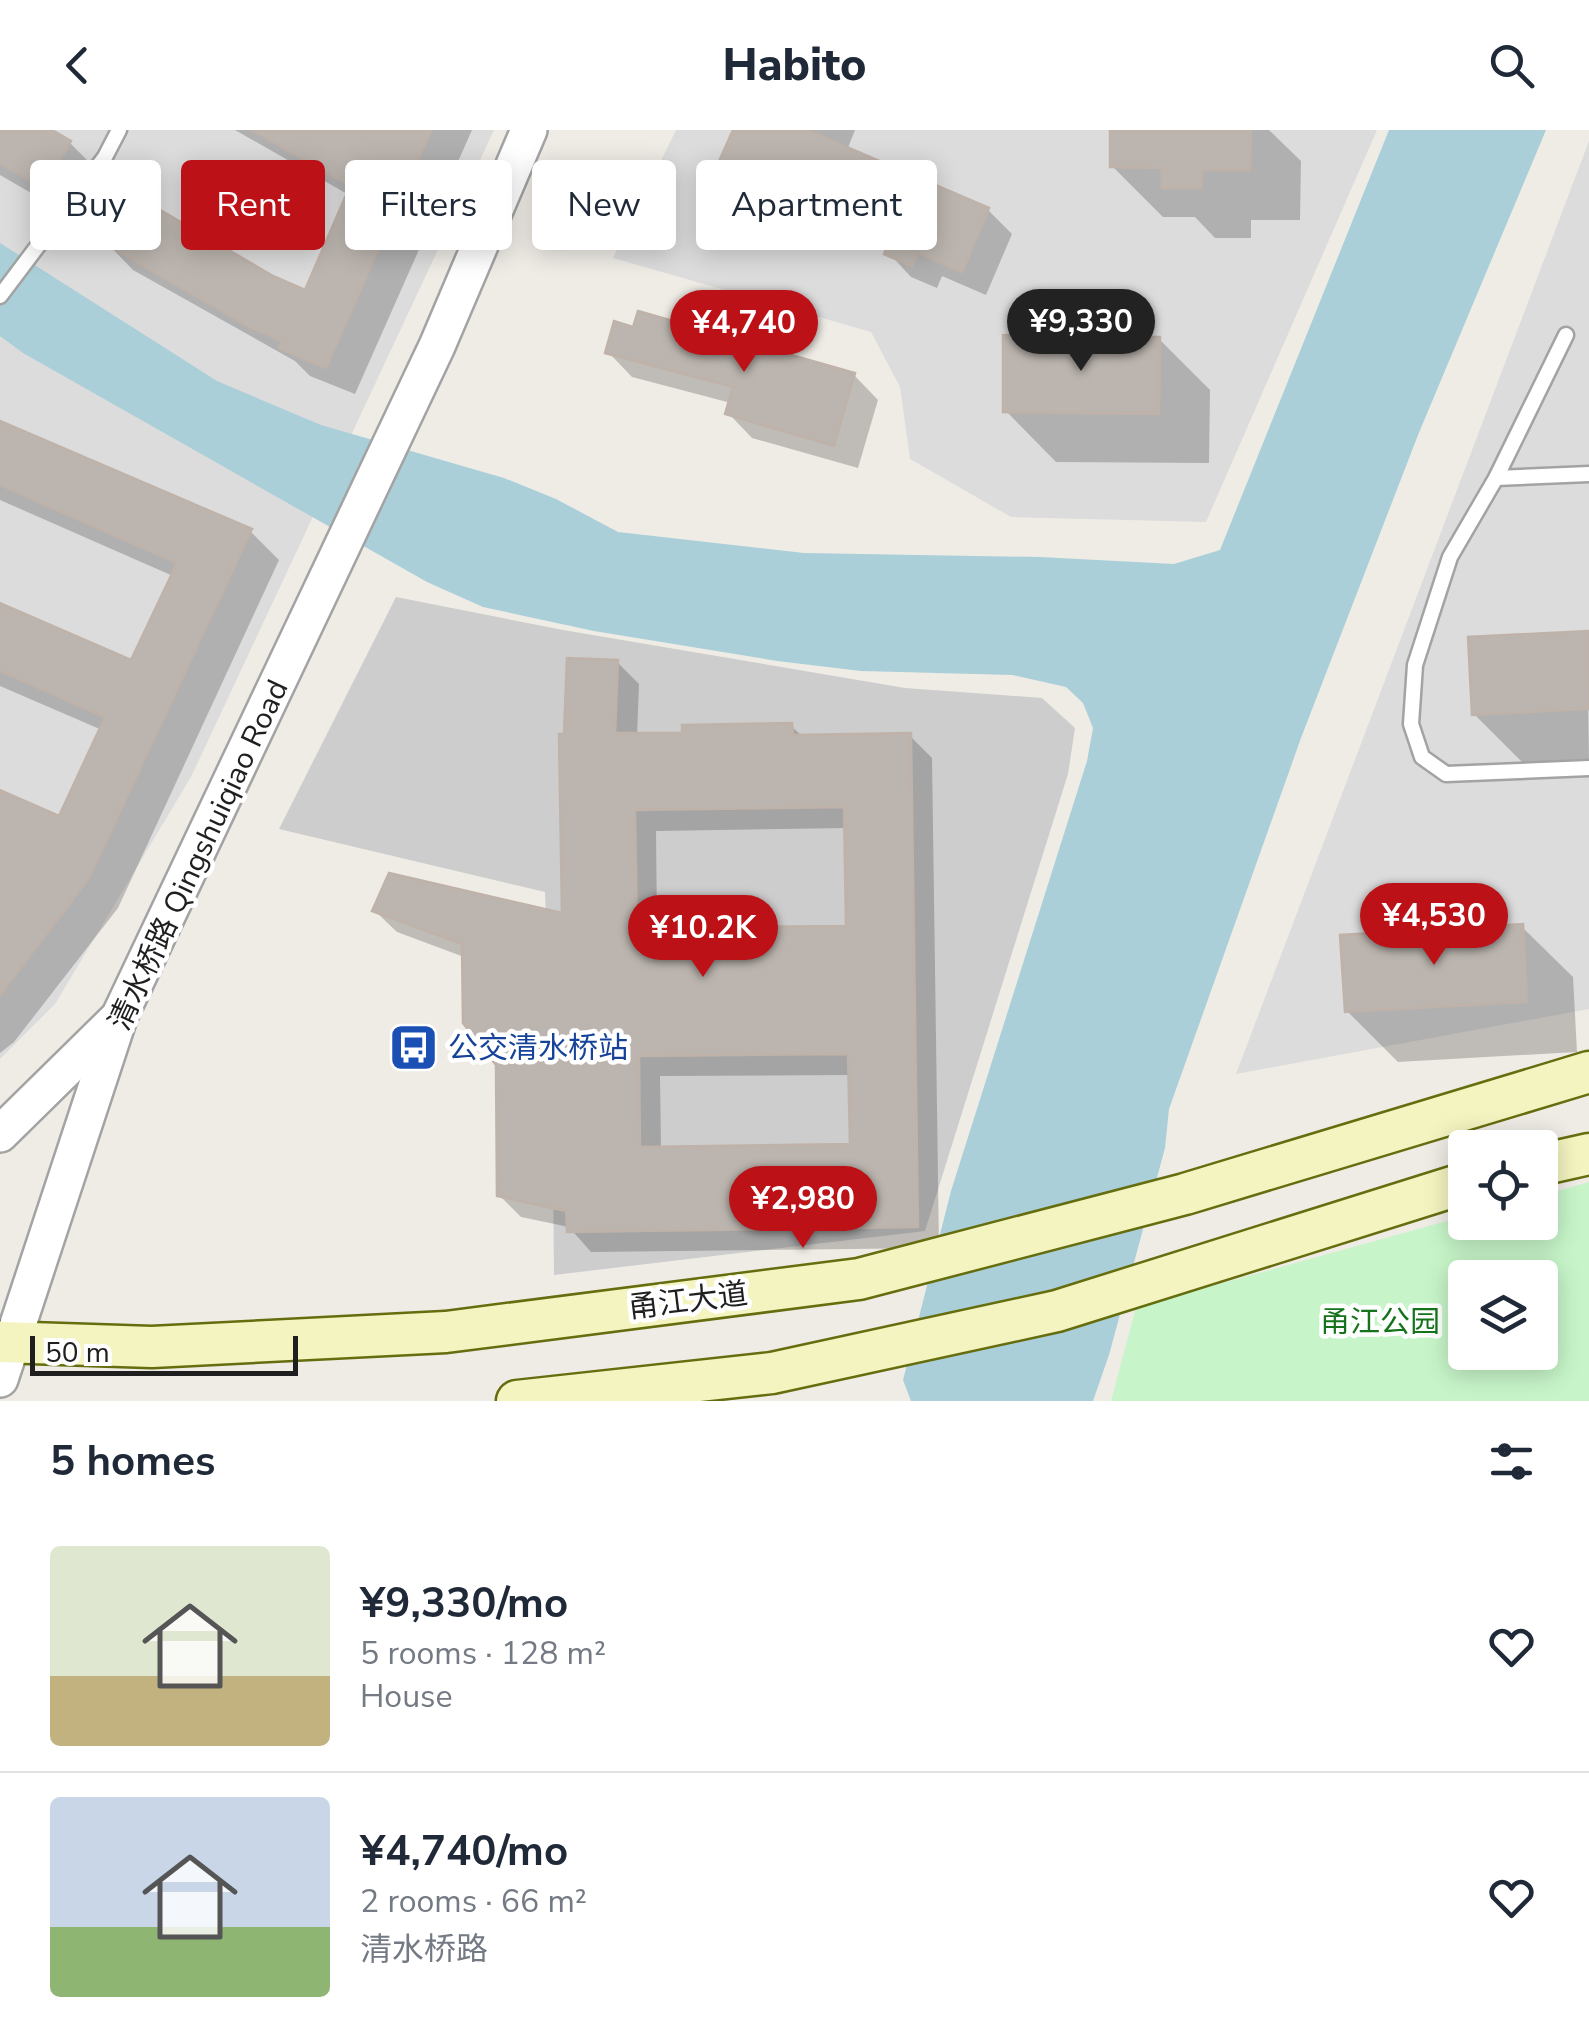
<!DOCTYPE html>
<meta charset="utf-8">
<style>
body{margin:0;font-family:"Nunito Sans","Noto Sans SC",sans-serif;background:#f6f6f7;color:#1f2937;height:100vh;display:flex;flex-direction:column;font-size:38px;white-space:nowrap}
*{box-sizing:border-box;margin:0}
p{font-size:32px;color:#747a83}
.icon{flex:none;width:55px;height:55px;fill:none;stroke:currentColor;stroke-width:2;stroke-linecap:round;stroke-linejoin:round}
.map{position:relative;height:1271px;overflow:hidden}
.details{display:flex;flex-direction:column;background:#fff;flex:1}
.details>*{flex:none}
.hud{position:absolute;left:30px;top:30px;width:1000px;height:90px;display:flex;gap:20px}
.tools{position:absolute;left:1448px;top:1000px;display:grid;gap:20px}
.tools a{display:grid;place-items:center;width:110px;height:110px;border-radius:10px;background:#fff;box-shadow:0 5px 25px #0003;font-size:50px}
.scale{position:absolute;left:30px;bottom:25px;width:268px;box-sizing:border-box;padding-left:10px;border:5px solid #1f1f1f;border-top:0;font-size:28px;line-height:35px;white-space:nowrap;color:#1f1f1f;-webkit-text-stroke:8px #fff;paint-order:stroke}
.price{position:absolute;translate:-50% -85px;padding:0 22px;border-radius:35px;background:#bc1116;color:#fff;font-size:32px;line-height:65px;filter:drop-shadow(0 2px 5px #0008)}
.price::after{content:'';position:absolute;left:50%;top:60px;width:30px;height:22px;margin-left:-15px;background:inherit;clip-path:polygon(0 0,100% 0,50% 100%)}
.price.on{background:#222;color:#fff}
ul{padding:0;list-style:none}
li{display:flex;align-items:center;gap:30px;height:250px;padding:0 50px}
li+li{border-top:2px solid #e0e1e3}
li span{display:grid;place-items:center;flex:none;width:280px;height:200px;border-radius:10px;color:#555}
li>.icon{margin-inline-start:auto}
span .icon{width:120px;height:120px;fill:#fffc;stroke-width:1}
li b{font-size:42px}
h2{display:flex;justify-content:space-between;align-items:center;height:120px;padding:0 50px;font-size:42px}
.pill{padding:0 35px;border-radius:10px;background:#fff;box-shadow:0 5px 25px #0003;font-size:35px;line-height:90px}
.pill.on{background:#bc1116;color:#fff}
header{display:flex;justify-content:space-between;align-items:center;height:130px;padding:0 50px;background:#fff;font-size:45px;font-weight:800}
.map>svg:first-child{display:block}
.residential{fill:#dddcdc}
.religious{fill:#cdcdcd}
.park{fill:#c7f5c9;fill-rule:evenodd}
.water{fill:#aacfd9}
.shadow{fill:#0003;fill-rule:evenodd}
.building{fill:#bcb5af;stroke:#bfb2a9;stroke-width:2.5;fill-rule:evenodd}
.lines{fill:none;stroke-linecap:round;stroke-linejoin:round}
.service-casing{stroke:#a3a3a3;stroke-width:19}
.tertiary-casing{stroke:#a3a3a3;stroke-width:40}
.secondary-casing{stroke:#656d0e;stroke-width:45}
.service{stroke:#fff;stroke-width:14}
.tertiary{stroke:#fff;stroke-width:35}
.secondary{stroke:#f3f4bf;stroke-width:40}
.labels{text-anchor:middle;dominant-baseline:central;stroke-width:9;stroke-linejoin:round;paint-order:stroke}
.street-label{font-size:30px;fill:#1f1f1f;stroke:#fff}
.transit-label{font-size:30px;fill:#164399;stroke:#fff;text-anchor:start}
.park-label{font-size:30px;fill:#15741b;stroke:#fff}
</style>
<header><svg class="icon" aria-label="back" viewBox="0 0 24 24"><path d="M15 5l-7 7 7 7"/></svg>Habito<svg class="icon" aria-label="search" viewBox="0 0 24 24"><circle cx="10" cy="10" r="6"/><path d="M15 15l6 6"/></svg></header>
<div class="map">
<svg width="1589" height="1271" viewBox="0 0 1589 1271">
<rect width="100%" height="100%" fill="#efece6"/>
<g class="residential">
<path d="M 0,0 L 494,0 L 191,647 L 55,874 L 0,929 Z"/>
<path d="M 676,0 L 1377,0 L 1206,392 L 1011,387 L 910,329 L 900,257 L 871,202 L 613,128 Z"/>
<path d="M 1589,11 L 1589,879 L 1236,944 Z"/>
</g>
<path class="religious" d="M 396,467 L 563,500 L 905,558 L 1042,568 L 1075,598 L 1068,644 L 925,1101 L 554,1145 L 552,939 L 545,762 L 279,699 Z"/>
<path class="park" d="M 1589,1052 L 1589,1271 L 1111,1271 L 1136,1177 L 1465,1086 L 1465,1092 L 1540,1092 L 1540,1066 ZM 1465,1148 L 1540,1148 L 1540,1222 L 1465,1222 Z"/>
<path class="water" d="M 1389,0 L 1546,0 L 1418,305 L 1301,608 L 1169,979 L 1165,1018 L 1109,1225 L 1093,1271 L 911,1271 L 903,1250 L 951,1061 L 1087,631 L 1093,598 L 1083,573 L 1066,557 L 1013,545 L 861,541 L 777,531 L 594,501 L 483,477 L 427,452 L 23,223 L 0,206 L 0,113 L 217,251 L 321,295 L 504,348 L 556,369 L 618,402 L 804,423 L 1040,427 L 1174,434 L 1220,420 Z"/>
<g class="shadow">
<path d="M 0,0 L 47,0 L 70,13 L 103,46 L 78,90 L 0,45 Z"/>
<path d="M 235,0 L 472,0 L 355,264 L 310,246 L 295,231 L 133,140 L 105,111 L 272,149 L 306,163 L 349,65 Z"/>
<path d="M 736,0 L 855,0 L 847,20 L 988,80 L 1012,104 L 986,165 L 942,146 L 937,158 L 911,147 L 888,122 L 823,94 L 818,107 L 810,104 L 803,120 L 732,89 L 707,65 Z"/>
<path d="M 1113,0 L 1269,0 L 1301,31 L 1300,90 L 1251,90 L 1251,108 L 1215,108 L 1195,87 L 1163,87 L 1112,36 Z"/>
<path d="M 635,200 L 854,245 L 878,270 L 858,338 L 752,308 L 728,283 L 731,273 L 632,247 L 608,222 Z"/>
<path d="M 1159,209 L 1210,260 L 1209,333 L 1056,332 L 1006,281 Z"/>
<path d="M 0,294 L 250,401 L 279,430 L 118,778 L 14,912 L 0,923 L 0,663 L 60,689 L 102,600 L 0,556 L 0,475 L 133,533 L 173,446 L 0,370 Z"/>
<path d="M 1587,503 L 1589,631 L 1525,635 L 1474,584 Z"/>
<path d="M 617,532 L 639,554 L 637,606 L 684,605 L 791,596 L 803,607 L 910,606 L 932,628 L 939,1118 L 591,1122 L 569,1097 L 521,1087 L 499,1065 L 499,935 L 464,827 L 397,802 L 375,781 L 564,786 L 567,606 ZM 847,698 L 849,798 L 657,800 L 656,701 ZM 851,945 L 852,1017 L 661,1019 L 660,946 Z"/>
<path d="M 1522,797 L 1573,847 L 1577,922 L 1398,932 L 1347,881 Z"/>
</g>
<g class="building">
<path d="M 0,0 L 52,0 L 71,11 L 44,59 L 0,33 Z"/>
<path d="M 252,0 L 431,0 L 326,238 L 279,218 L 282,211 L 251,198 L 102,112 L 131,63 L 273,146 L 305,160 L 350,56 Z"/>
<path d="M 733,0 L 807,0 L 989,78 L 962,142 L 918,123 L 912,136 L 884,124 L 890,111 L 799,71 L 793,85 L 785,81 L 778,97 L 704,65 Z"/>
<path d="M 1110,0 L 1251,0 L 1250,40 L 1202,40 L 1201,58 L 1162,58 L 1162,38 L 1110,37 Z"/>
<path d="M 638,181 L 855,243 L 834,316 L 725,284 L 733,257 L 605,223 L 614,191 L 633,197 Z"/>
<path d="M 1003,205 L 1160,207 L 1159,284 L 1003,282 Z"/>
<path d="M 0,291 L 252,399 L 89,748 L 0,865 L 0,660 L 59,686 L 105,587 L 0,541 L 0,473 L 131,530 L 177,433 L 0,355 Z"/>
<path d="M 1588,501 L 1589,579 L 1472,585 L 1468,507 Z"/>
<path d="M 567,528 L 618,530 L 615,603 L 682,603 L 682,595 L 792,593 L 793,605 L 911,603 L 918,1097 L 567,1102 L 566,1081 L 497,1066 L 496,935 L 463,893 L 462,814 L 372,781 L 389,743 L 562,783 L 559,604 L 564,604 ZM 844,677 L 846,796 L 637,798 L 635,680 ZM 848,924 L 850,1014 L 640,1017 L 639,926 Z"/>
<path d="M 1523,794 L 1527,872 L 1345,882 L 1340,805 Z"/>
</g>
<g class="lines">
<defs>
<g id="service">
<path d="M 0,166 L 105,27 L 119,0"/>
<path d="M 1566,205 L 1496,348 L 1450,427 L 1415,535 L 1411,594 L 1422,627 L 1446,644 L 1589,638"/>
<path d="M 1496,348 L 1589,344"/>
</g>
<g id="tertiary">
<path d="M 0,1004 L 116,890"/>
<path d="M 0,1249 L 120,885 L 437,216 L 529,0"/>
</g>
<g id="secondary">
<path d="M 1540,1035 L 1589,1024"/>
<path d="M 0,1212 L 152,1217 L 446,1202 L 859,1149 L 1185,1064 L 1589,942"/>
<path d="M 517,1271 L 772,1243 L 1057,1181 L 1465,1053"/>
</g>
</defs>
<use href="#service" class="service-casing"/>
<use href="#tertiary" class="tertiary-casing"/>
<use href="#secondary" class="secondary-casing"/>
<use href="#service" class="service"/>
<use href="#tertiary" class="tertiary"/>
<use href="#secondary" class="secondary"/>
</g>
<defs>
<symbol id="bus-square" viewBox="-11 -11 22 22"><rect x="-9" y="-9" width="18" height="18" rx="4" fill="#1a4fb4" stroke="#fff"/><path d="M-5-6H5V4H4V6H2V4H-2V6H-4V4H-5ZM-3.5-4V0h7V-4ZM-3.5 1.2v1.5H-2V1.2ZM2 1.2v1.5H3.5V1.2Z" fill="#fff"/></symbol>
</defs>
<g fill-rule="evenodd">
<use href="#bus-square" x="386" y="890" width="55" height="55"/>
</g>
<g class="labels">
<g class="street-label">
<text transform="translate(199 725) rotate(-65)">清水桥路 Qingshuiqiao Road</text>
<text transform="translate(688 1171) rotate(-7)">甬江大道</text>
</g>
<g class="transit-label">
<text x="448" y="918">公交清水桥站</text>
</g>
<g class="park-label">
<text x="1380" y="1192">甬江公园</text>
</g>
</g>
</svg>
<div class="tools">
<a><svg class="icon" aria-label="locate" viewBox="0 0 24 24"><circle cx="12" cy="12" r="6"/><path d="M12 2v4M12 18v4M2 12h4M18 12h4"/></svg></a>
<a><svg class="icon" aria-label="layers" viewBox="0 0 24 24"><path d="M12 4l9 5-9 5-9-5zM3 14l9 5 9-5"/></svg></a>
</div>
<div class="scale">50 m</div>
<b class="price on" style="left:1081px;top:244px">¥9,330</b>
<b class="price" style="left:744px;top:245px">¥4,740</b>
<b class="price" style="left:1434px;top:838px">¥4,530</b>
<b class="price" style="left:703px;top:850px">¥10.2K</b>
<b class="price" style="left:803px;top:1121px">¥2,980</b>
<div class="hud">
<a class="pill">Buy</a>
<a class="pill on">Rent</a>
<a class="pill">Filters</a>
<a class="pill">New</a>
<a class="pill">Apartment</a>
</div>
</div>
<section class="details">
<h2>5 homes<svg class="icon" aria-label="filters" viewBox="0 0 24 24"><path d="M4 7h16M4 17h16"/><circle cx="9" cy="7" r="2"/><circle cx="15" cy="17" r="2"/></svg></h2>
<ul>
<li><span style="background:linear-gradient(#dfe7d0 65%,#c2b280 0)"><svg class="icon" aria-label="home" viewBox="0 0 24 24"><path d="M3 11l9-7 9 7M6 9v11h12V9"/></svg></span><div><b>¥9,330/mo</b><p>5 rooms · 128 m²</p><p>House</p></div><svg class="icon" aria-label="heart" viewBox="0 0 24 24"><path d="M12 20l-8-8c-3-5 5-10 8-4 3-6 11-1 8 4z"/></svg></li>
<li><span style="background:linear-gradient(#c9d6e8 65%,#8fb573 0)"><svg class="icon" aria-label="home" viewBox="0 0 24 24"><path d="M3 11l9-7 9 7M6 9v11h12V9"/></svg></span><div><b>¥4,740/mo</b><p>2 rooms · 66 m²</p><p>清水桥路</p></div><svg class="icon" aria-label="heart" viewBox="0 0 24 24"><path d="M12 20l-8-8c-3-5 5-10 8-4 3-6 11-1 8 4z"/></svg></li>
</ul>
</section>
